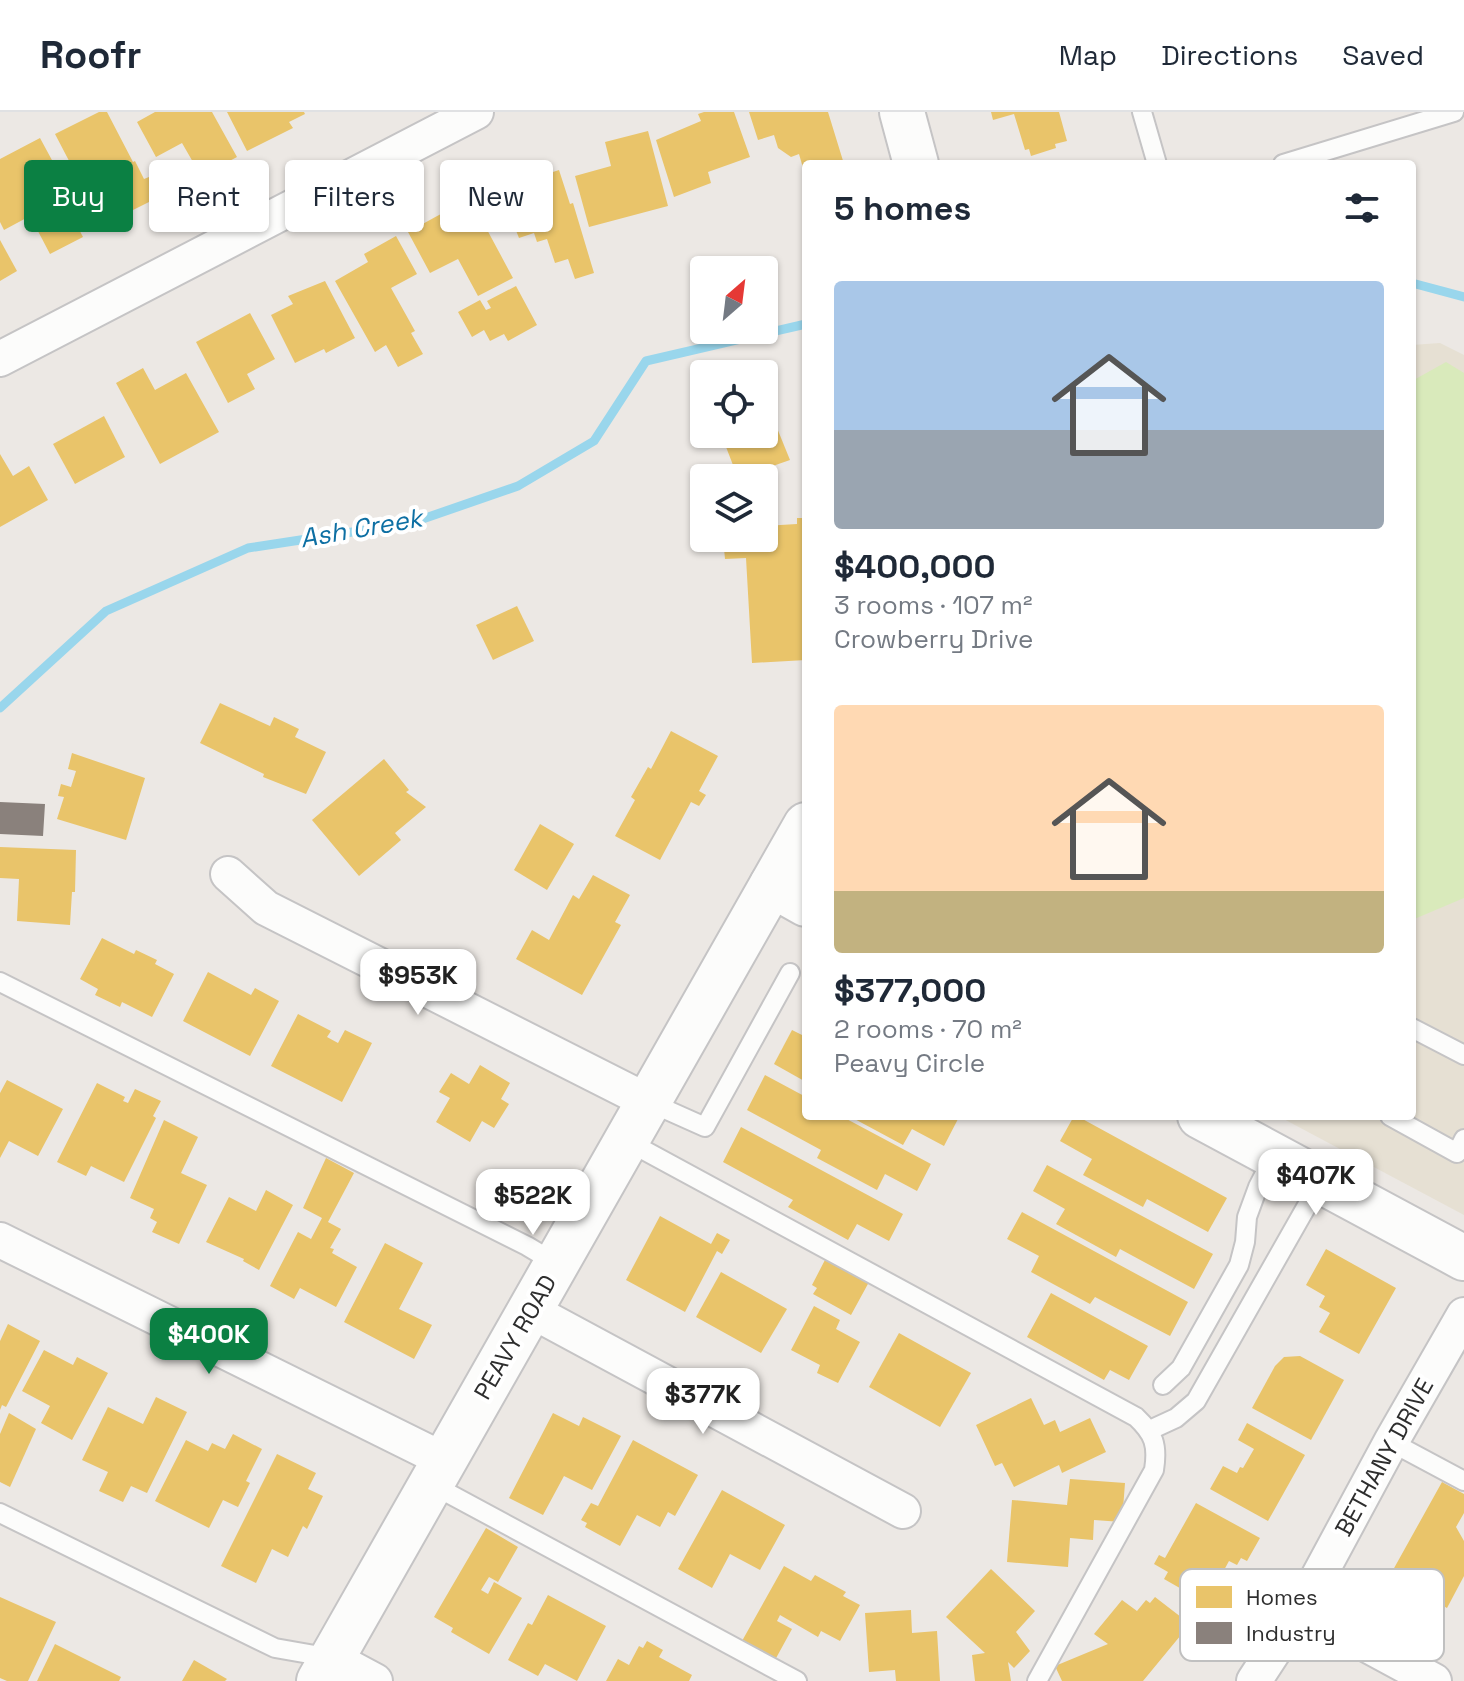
<!DOCTYPE html>
<meta charset="utf-8">
<style>
body{margin:0;font-family:"Space Grotesk",sans-serif;background:#f6f6f7;color:#1f2937;height:100vh;display:flex;flex-direction:column;font-size:30px;white-space:nowrap}
*{box-sizing:border-box;margin:0}
p{font-size:26px;color:#747a83}
.icon{flex:none;width:44px;height:44px;fill:none;stroke:currentColor;stroke-width:2;stroke-linecap:round;stroke-linejoin:round}
.map{position:relative;flex:1;overflow:hidden}
.details{position:absolute;left:802px;top:48px;width:614px;height:960px;display:flex;flex-direction:column;background:#fff;border-radius:8px;box-shadow:0 2px 6px #0004}
.details>*{flex:none}
.hud{position:absolute;left:24px;top:48px;width:658px;height:72px;display:flex;gap:16px}
.needle{width:52px;rotate:28deg}
.fabs{position:absolute;left:690px;top:144px;display:grid;gap:16px}
.fabs a{display:grid;place-items:center;width:88px;height:88px;border-radius:8px;background:#fff;box-shadow:0 2px 6px #0004;font-size:40px}
.price{position:absolute;translate:-50% -68px;padding:0 18px;border-radius:16px;background:#fff;color:#222;font-size:26px;line-height:52px;filter:drop-shadow(0 2px 4px #0008)}
.price::after{content:'';position:absolute;left:50%;top:48px;width:24px;height:18px;margin-left:-12px;background:inherit;clip-path:polygon(0 0,100% 0,50% 100%)}
.price.on{background:#0b8043;color:#fff}
ul{padding:0;list-style:none}
li{display:grid;align-content:center;gap:16px;height:424px;padding:0 32px}
li span{display:grid;place-items:center;height:248px;border-radius:8px;color:#555}
li>.icon{margin-inline-start:auto}
span .icon{width:144px;height:144px;fill:#fffc;stroke-width:1}
li b{font-size:34px}
h2{display:flex;justify-content:space-between;align-items:center;height:96px;padding:0 32px;font-size:34px}
.chip{padding:0 28px;border-radius:8px;background:#fff;box-shadow:0 2px 6px #0004;font-size:28px;line-height:72px}
.chip.on{background:#0b8043;color:#fff}
header{display:flex;align-items:center;gap:48px;box-sizing:border-box;height:112px;padding:0 40px;background:#fff;border-bottom:2px solid #e0e1e3}
header strong{font-size:38px}
nav{display:flex;gap:44px;margin-inline-start:auto;font-size:28px}
.map>svg:first-child{display:block}
.education{fill:#e6e0d3}
.pitch{fill:#d9eabb}
.homes{fill:#e9c46a}
.industry{fill:#8a817c}
.lines{fill:none;stroke-linecap:round;stroke-linejoin:round}
.stream{stroke:#99d6ec;stroke-width:9}
.lane-casing{stroke:#c5c4c5;stroke-width:22}
.street-casing{stroke:#c5c4c5;stroke-width:38}
.secondary-casing{stroke:#c5c4c5;stroke-width:48}
.lane{stroke:#fcfcfb;stroke-width:18}
.street{stroke:#fcfcfb;stroke-width:34}
.secondary{stroke:#fcfcfb;stroke-width:44}
.labels{text-anchor:middle;dominant-baseline:central;stroke-width:8;stroke-linejoin:round;paint-order:stroke}
.street-label{font-size:24px;fill:#2e2e2e;stroke:#fff}
.water-label{font-size:26px;font-style:italic;fill:#0d6fa3;stroke:#fff}
.key{fill:#fff;stroke:#c0c0c0;stroke-width:2}
.key-label{font-size:22px;fill:#2e2e2e}
</style>
<header>
<strong>Roofr</strong>
<nav><a>Map</a><a>Directions</a><a>Saved</a></nav>
</header>
<div class="map">
<svg width="1464" height="1569" viewBox="0 0 1464 1569">
<rect width="100%" height="100%" fill="#ece8e4"/>
<path class="education" d="M 1440,231 L 1464,243 L 1464,1103 L 1278,1004 L 1412,1004 L 1412,233 Z"/>
<path class="pitch" d="M 1446,250 L 1464,261 L 1464,786 L 1412,808 L 1412,269 Z"/>
<g class="homes">
<path d="M 99,0 L 107,0 L 133,50 L 135,49 L 144,67 L 149,65 L 157,86 L 121,104 L 109,80 L 90,89 L 55,22 Z"/>
<path d="M 155,0 L 212,0 L 237,45 L 201,64 L 182,31 L 156,45 L 137,10 Z"/>
<path d="M 227,0 L 304,0 L 305,2 L 289,10 L 293,16 L 247,39 Z"/>
<path d="M 704,0 L 734,0 L 750,45 L 708,60 L 711,71 L 674,85 L 656,28 L 701,9 L 698,2 Z"/>
<path d="M 749,0 L 828,0 L 844,52 L 806,52 L 805,63 L 799,42 L 791,45 L 778,36 L 774,23 L 758,28 Z"/>
<path d="M 991,0 L 1059,0 L 1067,29 L 1055,32 L 1056,36 L 1031,44 L 1029,37 L 1025,38 L 1014,2 L 993,8 Z"/>
<path d="M 648,19 L 668,94 L 589,115 L 575,64 L 611,54 L 605,30 Z"/>
<path d="M 40,26 L 66,74 L 58,77 L 83,125 L 50,142 L 30,104 L 4,118 L 0,110 L 0,47 Z"/>
<path d="M 559,58 L 570,92 L 573,91 L 594,161 L 575,167 L 568,147 L 555,151 L 547,127 L 537,130 L 534,121 L 519,126 L 515,116 L 505,119 L 492,80 Z"/>
<path d="M 470,86 L 513,166 L 478,184 L 458,147 L 430,161 L 408,120 Z"/>
<path d="M 396,124 L 417,162 L 391,176 L 415,219 L 411,221 L 423,242 L 398,255 L 386,233 L 375,240 L 335,169 L 368,150 L 364,142 Z"/>
<path d="M 0,128 L 17,159 L 0,169 Z"/>
<path d="M 325,169 L 355,226 L 326,241 L 324,237 L 295,251 L 271,203 L 293,192 L 288,184 Z"/>
<path d="M 516,174 L 537,213 L 508,229 L 504,222 L 490,229 L 484,218 L 472,225 L 458,200 L 480,188 L 486,198 L 491,196 L 487,189 Z"/>
<path d="M 250,201 L 275,247 L 247,262 L 255,277 L 228,291 L 196,230 Z"/>
<path d="M 143,256 L 155,278 L 186,261 L 219,320 L 160,352 L 116,271 Z"/>
<path d="M 764,284 L 790,348 L 738,366 L 721,322 L 764,322 Z"/>
<path d="M 104,304 L 125,345 L 75,372 L 53,332 Z"/>
<path d="M 0,342 L 13,364 L 29,354 L 48,388 L 0,415 Z"/>
<path d="M 797,406 L 806,406 L 806,548 L 752,551 L 746,446 L 725,447 L 723,426 L 764,426 L 764,414 L 797,412 Z"/>
<path d="M 517,494 L 534,529 L 493,548 L 476,513 Z"/>
<path d="M 220,591 L 270,614 L 274,605 L 299,617 L 295,625 L 326,640 L 306,682 L 263,665 L 264,662 L 200,631 Z"/>
<path d="M 671,619 L 718,644 L 699,679 L 706,683 L 699,694 L 691,690 L 660,748 L 615,724 L 635,688 L 631,685 L 648,655 L 651,657 Z"/>
<path d="M 72,641 L 145,666 L 126,728 L 57,707 L 64,685 L 58,684 L 61,672 L 71,675 L 76,659 L 68,657 Z"/>
<path d="M 384,647 L 409,678 L 406,680 L 426,695 L 395,721 L 401,728 L 359,764 L 312,708 Z"/>
<path d="M 540,712 L 574,732 L 547,778 L 514,758 Z"/>
<path d="M 0,735 L 76,738 L 75,780 L 72,780 L 70,813 L 17,809 L 19,767 L 0,766 Z"/>
<path d="M 593,763 L 630,783 L 615,810 L 621,813 L 582,883 L 516,847 L 532,818 L 549,828 L 573,783 L 579,787 Z"/>
<path d="M 102,826 L 134,842 L 136,838 L 157,848 L 155,852 L 174,862 L 152,905 L 122,890 L 120,895 L 95,883 L 98,877 L 80,867 Z"/>
<path d="M 208,860 L 251,883 L 255,876 L 279,889 L 250,944 L 183,909 Z"/>
<path d="M 298,902 L 331,919 L 327,925 L 338,931 L 345,918 L 372,931 L 342,990 L 271,954 Z"/>
<path d="M 792,918 L 806,925 L 806,970 L 774,952 Z"/>
<path d="M 480,953 L 510,971 L 501,987 L 509,992 L 494,1016 L 482,1009 L 470,1030 L 436,1010 L 450,986 L 439,980 L 451,961 L 469,972 Z"/>
<path d="M 765,963 L 806,985 L 806,1004 L 841,1004 L 931,1052 L 917,1079 L 885,1062 L 877,1078 L 817,1046 L 821,1038 L 747,998 Z"/>
<path d="M 7,968 L 63,997 L 38,1044 L 9,1029 L 0,1046 L 0,981 Z"/>
<path d="M 97,971 L 125,985 L 123,989 L 128,991 L 135,977 L 161,989 L 153,1004 L 156,1006 L 124,1070 L 91,1054 L 86,1064 L 57,1050 Z"/>
<path d="M 849,1004 L 952,1004 L 958,1007 L 944,1034 L 912,1017 L 903,1033 Z"/>
<path d="M 1074,1004 L 1077,1004 L 1227,1086 L 1208,1120 L 1147,1087 L 1143,1095 L 1083,1063 L 1092,1047 L 1060,1029 Z"/>
<path d="M 164,1008 L 198,1025 L 181,1061 L 207,1073 L 179,1132 L 152,1120 L 157,1110 L 150,1106 L 154,1097 L 130,1086 Z"/>
<path d="M 741,1015 L 903,1102 L 889,1129 L 857,1112 L 848,1128 L 788,1095 L 793,1088 L 723,1050 Z"/>
<path d="M 326,1046 L 354,1061 L 328,1110 L 341,1117 L 330,1136 L 334,1137 L 332,1141 L 357,1155 L 336,1195 L 300,1176 L 294,1187 L 270,1174 L 298,1120 L 311,1127 L 322,1106 L 303,1096 Z"/>
<path d="M 1047,1053 L 1213,1142 L 1194,1177 L 1120,1137 L 1116,1145 L 1056,1112 L 1065,1097 L 1033,1079 Z"/>
<path d="M 266,1078 L 293,1093 L 259,1158 L 243,1149 L 244,1147 L 206,1130 L 229,1085 L 256,1099 Z"/>
<path d="M 1022,1100 L 1188,1190 L 1170,1224 L 1095,1185 L 1090,1192 L 1031,1160 L 1039,1144 L 1007,1127 Z"/>
<path d="M 660,1104 L 711,1132 L 717,1121 L 730,1128 L 722,1142 L 717,1139 L 685,1200 L 626,1168 Z"/>
<path d="M 385,1131 L 423,1151 L 399,1197 L 432,1213 L 414,1247 L 344,1210 Z"/>
<path d="M 1326,1137 L 1396,1176 L 1359,1242 L 1319,1220 L 1330,1201 L 1319,1195 L 1325,1184 L 1306,1173 Z"/>
<path d="M 826,1146 L 869,1170 L 851,1203 L 813,1182 L 817,1176 L 812,1173 Z"/>
<path d="M 721,1160 L 787,1197 L 761,1241 L 696,1205 Z"/>
<path d="M 1051,1181 L 1148,1234 L 1129,1268 L 1110,1258 L 1104,1268 L 1027,1225 Z"/>
<path d="M 814,1194 L 840,1208 L 836,1217 L 860,1230 L 838,1271 L 817,1261 L 820,1253 L 791,1238 Z"/>
<path d="M 8,1212 L 40,1229 L 6,1295 L 2,1293 L 0,1298 L 0,1229 Z"/>
<path d="M 899,1221 L 971,1261 L 940,1315 L 869,1275 Z"/>
<path d="M 44,1238 L 73,1253 L 77,1245 L 108,1261 L 72,1328 L 41,1311 L 50,1294 L 22,1279 Z"/>
<path d="M 1300,1244 L 1344,1268 L 1311,1328 L 1252,1296 L 1275,1254 L 1284,1245 Z"/>
<path d="M 156,1285 L 187,1300 L 147,1381 L 131,1374 L 123,1390 L 99,1379 L 108,1360 L 82,1348 L 108,1295 L 143,1312 Z"/>
<path d="M 1031,1286 L 1044,1313 L 1055,1308 L 1060,1320 L 1090,1306 L 1106,1340 L 1062,1361 L 1059,1353 L 1014,1375 L 1002,1351 L 995,1354 L 976,1313 Z"/>
<path d="M 9,1301 L 36,1317 L 10,1375 L 0,1370 L 0,1322 Z"/>
<path d="M 553,1301 L 579,1314 L 583,1305 L 621,1324 L 592,1378 L 564,1364 L 543,1403 L 509,1386 Z"/>
<path d="M 1247,1311 L 1305,1343 L 1268,1409 L 1210,1377 L 1223,1354 L 1237,1361 L 1240,1355 L 1243,1356 L 1254,1337 L 1238,1328 Z"/>
<path d="M 233,1322 L 262,1337 L 246,1369 L 250,1371 L 238,1395 L 223,1388 L 209,1416 L 155,1389 L 186,1328 L 208,1339 L 212,1331 L 225,1337 Z"/>
<path d="M 633,1328 L 698,1363 L 675,1404 L 668,1400 L 660,1415 L 637,1403 L 620,1434 L 585,1415 L 587,1411 L 581,1408 L 591,1391 L 598,1394 Z"/>
<path d="M 277,1342 L 316,1361 L 308,1377 L 323,1384 L 307,1417 L 303,1414 L 288,1445 L 272,1437 L 256,1471 L 221,1454 Z"/>
<path d="M 1070,1367 L 1125,1371 L 1122,1410 L 1094,1408 L 1093,1428 L 1070,1426 L 1068,1455 L 1007,1450 L 1012,1388 L 1067,1393 Z"/>
<path d="M 1442,1370 L 1464,1382 L 1464,1401 L 1456,1415 L 1464,1429 L 1464,1464 L 1447,1496 L 1414,1478 L 1417,1471 L 1393,1458 Z"/>
<path d="M 722,1378 L 785,1413 L 760,1458 L 730,1442 L 712,1476 L 678,1457 Z"/>
<path d="M 1196,1391 L 1260,1426 L 1247,1449 L 1241,1446 L 1237,1453 L 1229,1449 L 1206,1491 L 1164,1467 L 1168,1460 L 1154,1452 L 1159,1443 L 1165,1446 Z"/>
<path d="M 486,1416 L 518,1435 L 498,1470 L 489,1465 L 481,1478 L 488,1482 L 494,1470 L 522,1486 L 489,1542 L 451,1520 L 453,1516 L 434,1505 Z"/>
<path d="M 784,1454 L 811,1469 L 815,1463 L 846,1480 L 843,1484 L 860,1493 L 840,1529 L 821,1519 L 818,1525 L 780,1503 L 777,1509 L 792,1517 L 775,1548 L 742,1529 Z"/>
<path d="M 991,1457 L 1035,1499 L 1016,1520 L 1030,1539 L 1014,1556 L 1008,1550 L 1011,1569 L 975,1569 L 972,1543 L 985,1541 L 946,1505 Z"/>
<path d="M 548,1483 L 606,1514 L 577,1569 L 545,1552 L 538,1564 L 508,1548 L 528,1511 L 532,1513 Z"/>
<path d="M 0,1485 L 56,1510 L 28,1569 L 7,1569 L 0,1566 Z"/>
<path d="M 1155,1485 L 1190,1512 L 1143,1569 L 1062,1569 L 1055,1554 L 1108,1532 L 1094,1522 L 1122,1488 L 1137,1499 L 1146,1488 L 1150,1491 Z"/>
<path d="M 911,1498 L 912,1521 L 937,1519 L 940,1569 L 896,1569 L 895,1558 L 869,1560 L 865,1501 Z"/>
<path d="M 647,1529 L 663,1538 L 659,1545 L 692,1563 L 689,1569 L 606,1569 L 618,1547 L 629,1553 L 639,1534 L 643,1536 Z"/>
<path d="M 55,1532 L 121,1565 L 119,1569 L 37,1569 Z"/>
<path d="M 194,1548 L 227,1567 L 225,1569 L 182,1569 Z"/>
</g>
<path class="industry" d="M 0,690 L 45,692 L 43,724 L 0,722 Z"/>
<g class="lines">
<g class="stream">
<path d="M 1412,171 L 1464,185"/>
<path d="M 0,596 L 106,499 L 248,436 L 411,411 L 518,374 L 594,329 L 646,249 L 806,212"/>
</g>
<defs>
<g id="lane">
<path d="M 1142,0 L 1157,52"/>
<path d="M 1283,52 L 1454,0"/>
<path d="M 0,870 L 527,1134 L 557,1152"/>
<path d="M 1412,916 L 1464,943"/>
<path d="M 649,990 L 705,1015 L 790,861"/>
<path d="M 1390,1004 L 1457,1041 L 1464,1027"/>
<path d="M 627,1029 L 1136,1305 C 1154,1322 1158,1333 1154,1358 L 1037,1569"/>
<path d="M 1163,1273 L 1181,1256 L 1239,1153 L 1245,1130 L 1247,1105 L 1258,1075 L 1274,1044"/>
<path d="M 1150,1318 L 1176,1306 L 1196,1289 L 1321,1069"/>
<path d="M 1391,1330 L 1464,1369"/>
<path d="M 431,1372 L 797,1569"/>
<path d="M 0,1401 L 275,1536 L 332,1546"/>
</g>
<g id="street">
<path d="M 0,247 L 476,0"/>
<path d="M 228,762 L 266,796 L 649,990"/>
<path d="M 0,1128 L 444,1348"/>
<path d="M 530,1198 L 903,1399"/>
<path d="M 1301,1497 L 1434,1569"/>
<path d="M 332,1546 L 375,1569"/>
<path d="M 1254,1569 L 1301,1497 L 1391,1330 L 1464,1203"/>
</g>
<g id="secondary">
<path d="M 902,0 L 916,52"/>
<path d="M 772,773 L 806,792"/>
<path d="M 1200,1004 L 1464,1146"/>
<path d="M 319,1569 L 806,713"/>
</g>
</defs>
<use href="#lane" class="lane-casing"/>
<use href="#street" class="street-casing"/>
<use href="#secondary" class="secondary-casing"/>
<use href="#lane" class="lane"/>
<use href="#street" class="street"/>
<use href="#secondary" class="secondary"/>
</g>
<g class="labels">
<g class="street-label">
<text transform="translate(515 1225) rotate(-60)">PEAVY ROAD</text>
<text transform="translate(1384 1345) rotate(-61)">BETHANY DRIVE</text>
</g>
<g class="water-label">
<text transform="translate(361 416) rotate(-10)">Ash Creek</text>
</g>
</g>
<rect x="1180" y="1457" width="264" height="92" rx="12" class="key"/>
<rect x="1196" y="1474" width="36" height="22" fill="#e9c46a"/>
<rect x="1196" y="1510" width="36" height="22" fill="#8a817c"/>
<g class="key-label">
<text x="1246" y="1493">Homes</text>
<text x="1246" y="1529">Industry</text>
</g>
</svg>
<div class="fabs">
<a><svg class="needle" viewBox="-14 -14 28 28"><path d="M0-13l5 13h-10z" fill="#e53935"/><path d="M0 13l5-13h-10z" fill="#747a83"/></svg></a>
<a><svg class="icon" aria-label="locate" viewBox="0 0 24 24"><circle cx="12" cy="12" r="6"/><path d="M12 2v4M12 18v4M2 12h4M18 12h4"/></svg></a>
<a><svg class="icon" aria-label="layers" viewBox="0 0 24 24"><path d="M12 4l9 5-9 5-9-5zM3 14l9 5 9-5"/></svg></a>
</div>
<b class="price" style="left:418px;top:905px">$953K</b>
<b class="price" style="left:1316px;top:1105px">$407K</b>
<b class="price" style="left:533px;top:1125px">$522K</b>
<b class="price on" style="left:209px;top:1264px">$400K</b>
<b class="price" style="left:703px;top:1324px">$377K</b>
<div class="hud">
<a class="chip on">Buy</a>
<a class="chip">Rent</a>
<a class="chip">Filters</a>
<a class="chip">New</a>
</div>
<section class="details">
<h2>5 homes<svg class="icon" aria-label="filters" viewBox="0 0 24 24"><path d="M4 7h16M4 17h16"/><circle cx="9" cy="7" r="2"/><circle cx="15" cy="17" r="2"/></svg></h2>
<ul>
<li><span style="background:linear-gradient(#a9c7e8 60%,#9aa5b1 0)"><svg class="icon" aria-label="home" viewBox="0 0 24 24"><path d="M3 11l9-7 9 7M6 9v11h12V9"/></svg></span><div><b>$400,000</b><p>3 rooms · 107 m²</p><p>Crowberry Drive</p></div></li>
<li><span style="background:linear-gradient(#ffd9b3 75%,#c2b280 0)"><svg class="icon" aria-label="home" viewBox="0 0 24 24"><path d="M3 11l9-7 9 7M6 9v11h12V9"/></svg></span><div><b>$377,000</b><p>2 rooms · 70 m²</p><p>Peavy Circle</p></div></li>
</ul>
</section>
</div>
